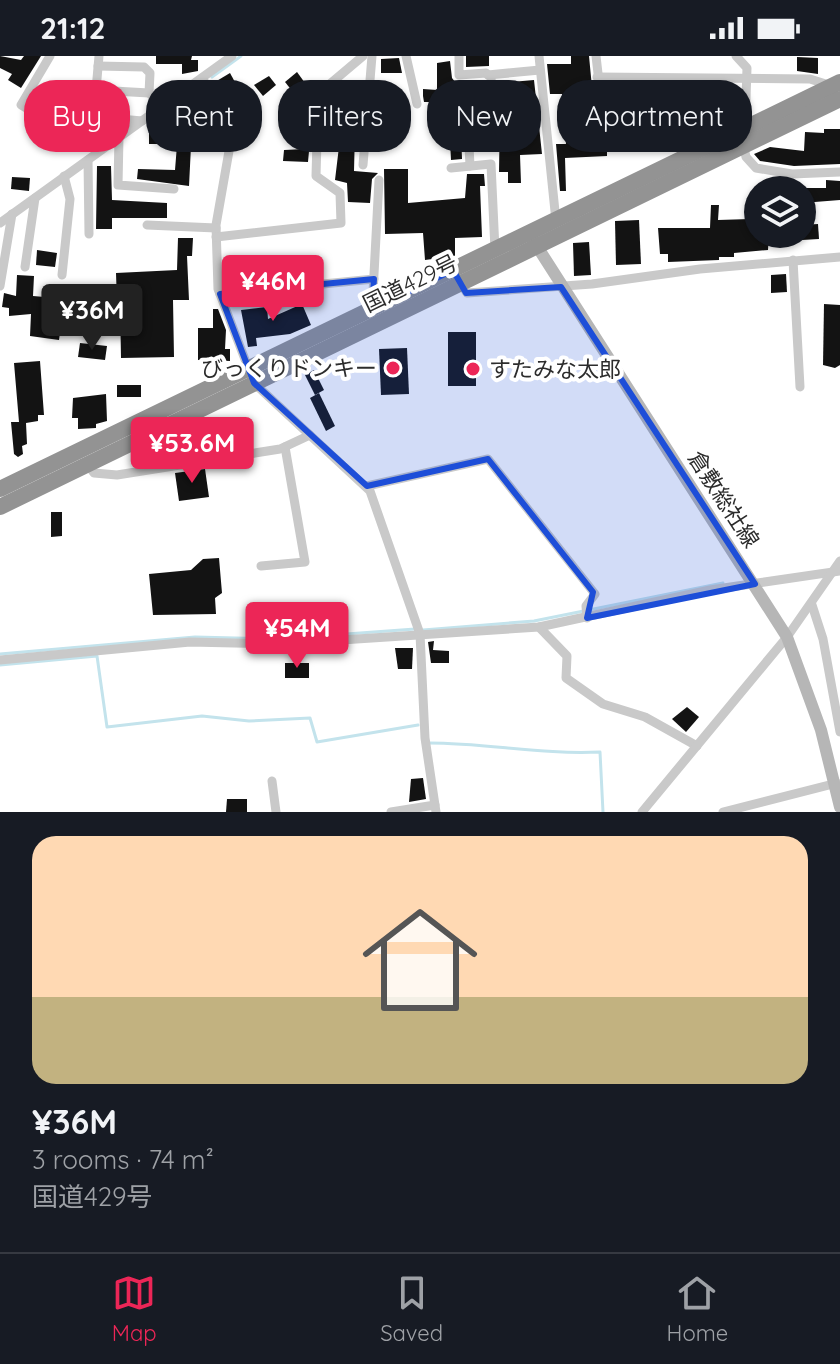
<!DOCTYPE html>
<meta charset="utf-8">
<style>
body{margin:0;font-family:Quicksand,"Noto Sans JP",sans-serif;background:#242831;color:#f1f3f6;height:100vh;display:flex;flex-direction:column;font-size:30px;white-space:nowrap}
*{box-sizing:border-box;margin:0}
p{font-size:26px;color:#9ea1a6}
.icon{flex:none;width:44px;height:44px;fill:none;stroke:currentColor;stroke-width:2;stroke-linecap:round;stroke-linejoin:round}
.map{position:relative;height:756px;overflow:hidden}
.details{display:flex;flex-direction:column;background:#171b24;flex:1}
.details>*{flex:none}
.guide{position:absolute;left:24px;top:24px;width:792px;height:72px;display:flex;gap:16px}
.buttons{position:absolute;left:744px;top:120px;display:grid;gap:16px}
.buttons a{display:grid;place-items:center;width:72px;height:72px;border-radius:50%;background:#171b24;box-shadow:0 2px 6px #0004;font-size:40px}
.price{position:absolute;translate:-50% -68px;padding:0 18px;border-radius:8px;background:#ec2657;color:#fff;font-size:26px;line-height:52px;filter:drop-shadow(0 2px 4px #0008)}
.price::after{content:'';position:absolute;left:50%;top:48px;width:24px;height:18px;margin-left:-12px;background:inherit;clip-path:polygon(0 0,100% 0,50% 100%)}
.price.current{background:#222;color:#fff}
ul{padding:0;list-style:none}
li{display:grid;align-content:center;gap:16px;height:424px;padding:0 32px}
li+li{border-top:2px solid #363941}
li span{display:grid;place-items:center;height:248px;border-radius:24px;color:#555}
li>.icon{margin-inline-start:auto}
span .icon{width:144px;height:144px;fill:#fffc;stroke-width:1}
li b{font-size:34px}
.tag{padding:0 28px;border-radius:32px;background:#171b24;box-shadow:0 2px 6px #0004;font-size:28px;line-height:72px}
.tag.current{background:#ec2657;color:#fff}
.status{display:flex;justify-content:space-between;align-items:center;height:56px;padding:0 40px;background:#171b24;direction:ltr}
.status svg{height:22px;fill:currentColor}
.dock{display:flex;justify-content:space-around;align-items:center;height:112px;border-top:2px solid #363941;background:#171b24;font-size:22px;color:#9ea1a6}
.dock a{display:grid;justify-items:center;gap:4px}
.dock .current{color:#ec2657}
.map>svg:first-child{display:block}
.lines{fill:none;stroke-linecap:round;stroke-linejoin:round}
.stream{stroke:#c3e3ec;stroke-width:3}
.building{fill:#131313}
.street{stroke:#c9c9c9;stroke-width:9}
.secondary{stroke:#b6b6b6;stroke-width:12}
.highway{stroke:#939393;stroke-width:16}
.marked{fill:#1d4ed8;fill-opacity:0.2;stroke:#1d4ed8;stroke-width:6;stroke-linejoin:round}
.poi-dot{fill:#ec2657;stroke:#fff;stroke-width:3}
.labels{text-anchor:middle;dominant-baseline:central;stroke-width:8;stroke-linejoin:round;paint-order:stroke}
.street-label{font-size:22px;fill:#2c2c2c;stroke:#fff}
.poi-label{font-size:22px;fill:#2c2c2c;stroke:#fff;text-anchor:end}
</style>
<div class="status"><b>21:12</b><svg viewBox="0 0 49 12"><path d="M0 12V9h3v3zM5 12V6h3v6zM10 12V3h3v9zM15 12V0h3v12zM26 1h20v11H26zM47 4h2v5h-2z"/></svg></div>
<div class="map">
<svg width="840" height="756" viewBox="0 0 840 756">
<rect width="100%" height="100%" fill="#fff"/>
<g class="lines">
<g class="stream">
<path d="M 212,21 L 241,0"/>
<path d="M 423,574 L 534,565 L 723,527"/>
<path d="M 0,598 L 195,581 L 278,583 L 415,573"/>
<path d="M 0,609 L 97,600 L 107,671 L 202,660 L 249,665 L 310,662 L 317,686 L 418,669"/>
<path d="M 429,687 C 487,687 543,699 600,696 L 603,756"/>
</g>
</g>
<g class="building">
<path d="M 0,0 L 21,4 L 24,0 L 41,0 L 21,32 L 8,24 L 12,18 L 0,12 Z"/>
<path d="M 156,0 L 192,0 L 191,4 L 198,4 L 198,15 L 182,18 L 182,8 L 156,8 Z"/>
<path d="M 466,0 L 489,0 L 489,10 L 466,11 Z"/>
<path d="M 571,0 L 589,0 L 593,42 L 563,43 L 562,38 L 550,38 L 547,8 L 571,8 Z"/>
<path d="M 797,1 L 818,2 L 818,18 L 797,15 Z"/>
<path d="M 399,2 L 402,17 L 381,17 L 381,3 Z"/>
<path d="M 450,5 L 452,22 L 459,31 L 484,31 L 486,84 L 476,84 L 474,48 L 470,42 L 464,42 L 460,49 L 462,103 L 451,104 L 448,46 L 424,46 L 423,40 L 423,33 L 437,34 L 437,7 Z"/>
<path d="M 297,16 L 305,27 L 293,36 L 285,26 Z"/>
<path d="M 230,17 L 236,28 L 222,37 L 215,26 Z"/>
<path d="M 269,20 L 276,29 L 263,40 L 254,29 Z"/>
<path d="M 534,24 L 542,98 L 520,99 L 521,127 L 508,127 L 508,116 L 499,116 L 500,52 L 511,52 L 511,26 Z"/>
<path d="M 716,34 L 733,34 L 733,62 L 716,65 L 716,61 L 675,58 L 676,68 L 654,69 L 651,57 L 647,57 L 648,37 L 716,39 Z"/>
<path d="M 42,39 L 74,42 L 74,51 L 40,48 Z"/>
<path d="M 97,42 L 124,46 L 123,56 L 97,53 Z"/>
<path d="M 563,44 L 606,68 L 607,95 L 607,100 L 565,102 L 566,135 L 560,135 L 556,88 L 566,88 Z"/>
<path d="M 194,46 L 206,64 L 195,72 L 188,63 L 178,70 L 177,84 L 171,88 L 149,88 L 149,72 L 165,73 L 166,60 L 171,56 L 174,60 Z"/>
<path d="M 824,73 L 840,73 L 840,108 L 794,110 L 760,105 L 754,98 L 770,91 L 804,95 L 805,76 L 824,77 Z"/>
<path d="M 82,74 L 96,75 L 96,89 L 81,88 Z"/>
<path d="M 341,74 L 355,75 L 354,115 L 378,117 L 372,123 L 370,147 L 348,146 L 347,127 L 335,124 Z"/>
<path d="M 177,89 L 191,90 L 189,130 L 137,123 L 138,113 L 175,114 Z"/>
<path d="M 305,93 L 309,95 L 308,106 L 283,105 L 284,94 Z"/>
<path d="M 97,110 L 111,110 L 112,144 L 167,147 L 167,162 L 112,162 L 112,173 L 96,173 Z"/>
<path d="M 384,113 L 408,113 L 408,147 L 465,142 L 467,118 L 484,118 L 485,130 L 480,130 L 482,181 L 455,182 L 455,200 L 425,204 L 423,177 L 385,178 Z"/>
<path d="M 12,121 L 30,122 L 29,135 L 11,133 Z"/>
<path d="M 826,124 L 840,125 L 840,144 L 802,147 L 802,132 L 826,132 Z"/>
<path d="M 711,149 L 719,149 L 718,164 L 750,163 L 750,167 L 758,167 L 758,178 L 769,178 L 768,194 L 734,197 L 734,201 L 719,201 L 719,204 L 668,206 L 668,198 L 660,198 L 658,172 L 710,172 Z"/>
<path d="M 639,164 L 641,208 L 616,209 L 615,165 Z"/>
<path d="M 818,168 L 819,183 L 802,184 L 802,169 Z"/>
<path d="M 178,182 L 193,182 L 192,200 L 187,200 L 189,244 L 173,244 L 174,301 L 121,302 L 120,246 L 117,247 L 116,217 L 177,214 Z"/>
<path d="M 589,186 L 591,219 L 574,220 L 573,187 Z"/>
<path d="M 37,194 L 57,197 L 55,211 L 36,209 Z"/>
<path d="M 786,218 L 787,236 L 771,237 L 771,219 Z"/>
<path d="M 17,219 L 34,220 L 33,240 L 56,242 L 55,253 L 51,252 L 52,268 L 61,269 L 59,284 L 30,280 L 31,258 L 9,260 L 9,252 L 2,251 L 4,237 L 16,240 Z"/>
<path d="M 60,230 L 77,231 L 74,250 L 59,248 Z"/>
<path d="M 302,248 L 311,269 L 290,278 L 256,282 L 257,290 L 248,291 L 241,254 L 267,251 L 268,263 Z"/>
<path d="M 824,248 L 840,249 L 840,309 L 835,312 L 823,309 Z"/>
<path d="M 213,253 L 218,253 L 226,274 L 225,293 L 230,293 L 230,305 L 198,304 L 198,272 L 213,272 Z"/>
<rect x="448" y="276" width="28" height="54"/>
<path d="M 80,287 L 107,290 L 105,304 L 78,301 Z"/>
<path d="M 407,292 L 409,338 L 381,339 L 379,293 Z"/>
<path d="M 40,305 L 44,359 L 38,359 L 38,365 L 26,367 L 27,388 L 22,390 L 23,398 L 18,401 L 14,398 L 11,366 L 19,366 L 14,307 Z"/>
<path d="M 314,314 L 324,334 L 315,339 L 305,319 Z"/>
<rect x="117" y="329" width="24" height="12"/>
<path d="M 319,337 L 335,370 L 326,375 L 310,342 Z"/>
<path d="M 106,338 L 107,365 L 96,368 L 96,372 L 78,373 L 78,362 L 72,362 L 73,342 Z"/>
<path d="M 205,413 L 209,441 L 179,445 L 175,417 Z"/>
<path d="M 51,456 L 62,456 L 62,480 L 51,481 Z"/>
<path d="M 219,502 L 222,537 L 215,542 L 216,558 L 153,559 L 149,518 L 191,514 L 203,503 Z"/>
<path d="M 434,585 L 433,594 L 449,595 L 449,607 L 431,607 L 428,586 Z"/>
<path d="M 395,592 L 413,592 L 412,613 L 398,613 Z"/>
<rect x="285" y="607" width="24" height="15"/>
<path d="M 687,651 L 699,661 L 686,676 L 672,663 Z"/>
<path d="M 423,722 L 426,743 L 409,746 L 411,723 Z"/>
<path d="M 227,743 L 247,743 L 247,756 L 226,756 Z"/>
</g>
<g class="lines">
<g class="street">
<path d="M 50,0 L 21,49 L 31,55 L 142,65"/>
<path d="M 99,0 L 96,34 L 149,37 L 163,50"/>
<path d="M 406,0 L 417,48"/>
<path d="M 459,0 L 459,19 L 486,17 L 491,21 L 494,90"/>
<path d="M 539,0 L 556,165"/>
<path d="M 596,0 L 603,61"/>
<path d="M 736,0 L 747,12 L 745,73"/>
<path d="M 98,10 L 144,11 L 150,17 L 149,37"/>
<path d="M 488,19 L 540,14"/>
<path d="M 597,21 L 810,23 L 832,30"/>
<path d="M 202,22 L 228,63 L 232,78 L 216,169 L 218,233 L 254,327 L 370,435 L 420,578 L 425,682 L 436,756"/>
<path d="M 318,38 L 363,0"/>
<path d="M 467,49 L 470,110"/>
<path d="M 119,81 L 118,129 L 174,133"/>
<path d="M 743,87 L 746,101 L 756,112 L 792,118 L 840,116"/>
<path d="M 88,104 L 89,178"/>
<path d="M 363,109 L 372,0"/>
<path d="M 451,112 L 491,108 L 495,194"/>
<path d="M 0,167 L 232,0"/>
<path d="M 147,169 L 216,172"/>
<path d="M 216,181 L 341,167 L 340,137 L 316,120 L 317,84"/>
<path d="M 793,204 L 800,331"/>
<path d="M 25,211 L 35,142"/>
<path d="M 62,219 L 70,143 L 64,120"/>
<path d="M 460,226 L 467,237 L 592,228 L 700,213 L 840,201"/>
<path d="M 0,230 L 12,158"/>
<path d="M 220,238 L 374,223"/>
<path d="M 377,250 L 373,237 L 379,124"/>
<path d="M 87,408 L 94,417 L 117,419 L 280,393 L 310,379"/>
<path d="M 367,430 L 488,403 L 595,538 L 586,550 L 587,562"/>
<path d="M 261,510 L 305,506 L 285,391"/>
<path d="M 812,549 L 823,583 L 840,676"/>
<path d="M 539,571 L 567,600 L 566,622 L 603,648 L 645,661 L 697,690"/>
<path d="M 0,604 L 190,586 L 280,588 L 539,571 L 710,534 L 840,515"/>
<path d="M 272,725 L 276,756"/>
<path d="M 391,756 L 435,749"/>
<path d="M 642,756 L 787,581 L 840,505"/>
<path d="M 723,756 L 837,727"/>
</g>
<path class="secondary" d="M 533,184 L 787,581 L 821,674 L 840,751"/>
<g class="highway">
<path d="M 0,433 L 840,26"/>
<path d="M 0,451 L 840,43"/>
</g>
</g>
<path class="marked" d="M 453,214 L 466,237 L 561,231 L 755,528 L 587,562 L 593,536 L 488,403 L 367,430 L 254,327 L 220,238 L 374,223 L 372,253 Z"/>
<g class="poi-dot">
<circle cx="393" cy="312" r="8"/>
<circle cx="473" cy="313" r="8"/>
</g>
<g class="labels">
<g class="street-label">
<text transform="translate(410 227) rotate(-26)">国道429号</text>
<text transform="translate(724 443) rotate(57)">倉敷総社線</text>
</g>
<g class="poi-label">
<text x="377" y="312">びっくりドンキー</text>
<text x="489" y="313" text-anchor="start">すたみな太郎</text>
</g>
</g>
</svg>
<div class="buttons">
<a><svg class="icon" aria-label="layers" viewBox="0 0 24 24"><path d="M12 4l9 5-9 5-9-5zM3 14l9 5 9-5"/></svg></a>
</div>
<b class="price" style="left:273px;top:267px">¥46M</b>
<b class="price current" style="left:92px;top:296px">¥36M</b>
<b class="price" style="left:192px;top:429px">¥53.6M</b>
<b class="price" style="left:297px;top:614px">¥54M</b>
<div class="guide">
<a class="tag current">Buy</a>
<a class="tag">Rent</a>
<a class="tag">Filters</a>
<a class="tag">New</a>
<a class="tag">Apartment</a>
</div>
</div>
<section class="details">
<ul>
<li><span style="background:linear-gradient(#ffd9b3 65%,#c2b280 0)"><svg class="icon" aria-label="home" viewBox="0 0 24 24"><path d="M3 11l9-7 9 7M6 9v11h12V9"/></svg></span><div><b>¥36M</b><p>3 rooms · 74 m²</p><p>国道429号</p></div></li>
</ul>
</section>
<nav class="dock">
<a class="current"><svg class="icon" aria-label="map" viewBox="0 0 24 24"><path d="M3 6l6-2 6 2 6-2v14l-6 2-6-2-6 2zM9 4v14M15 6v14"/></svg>Map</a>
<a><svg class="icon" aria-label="saved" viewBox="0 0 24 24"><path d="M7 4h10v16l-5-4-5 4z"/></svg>Saved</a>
<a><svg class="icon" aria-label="home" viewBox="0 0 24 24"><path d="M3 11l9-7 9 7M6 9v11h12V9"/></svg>Home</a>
</nav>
